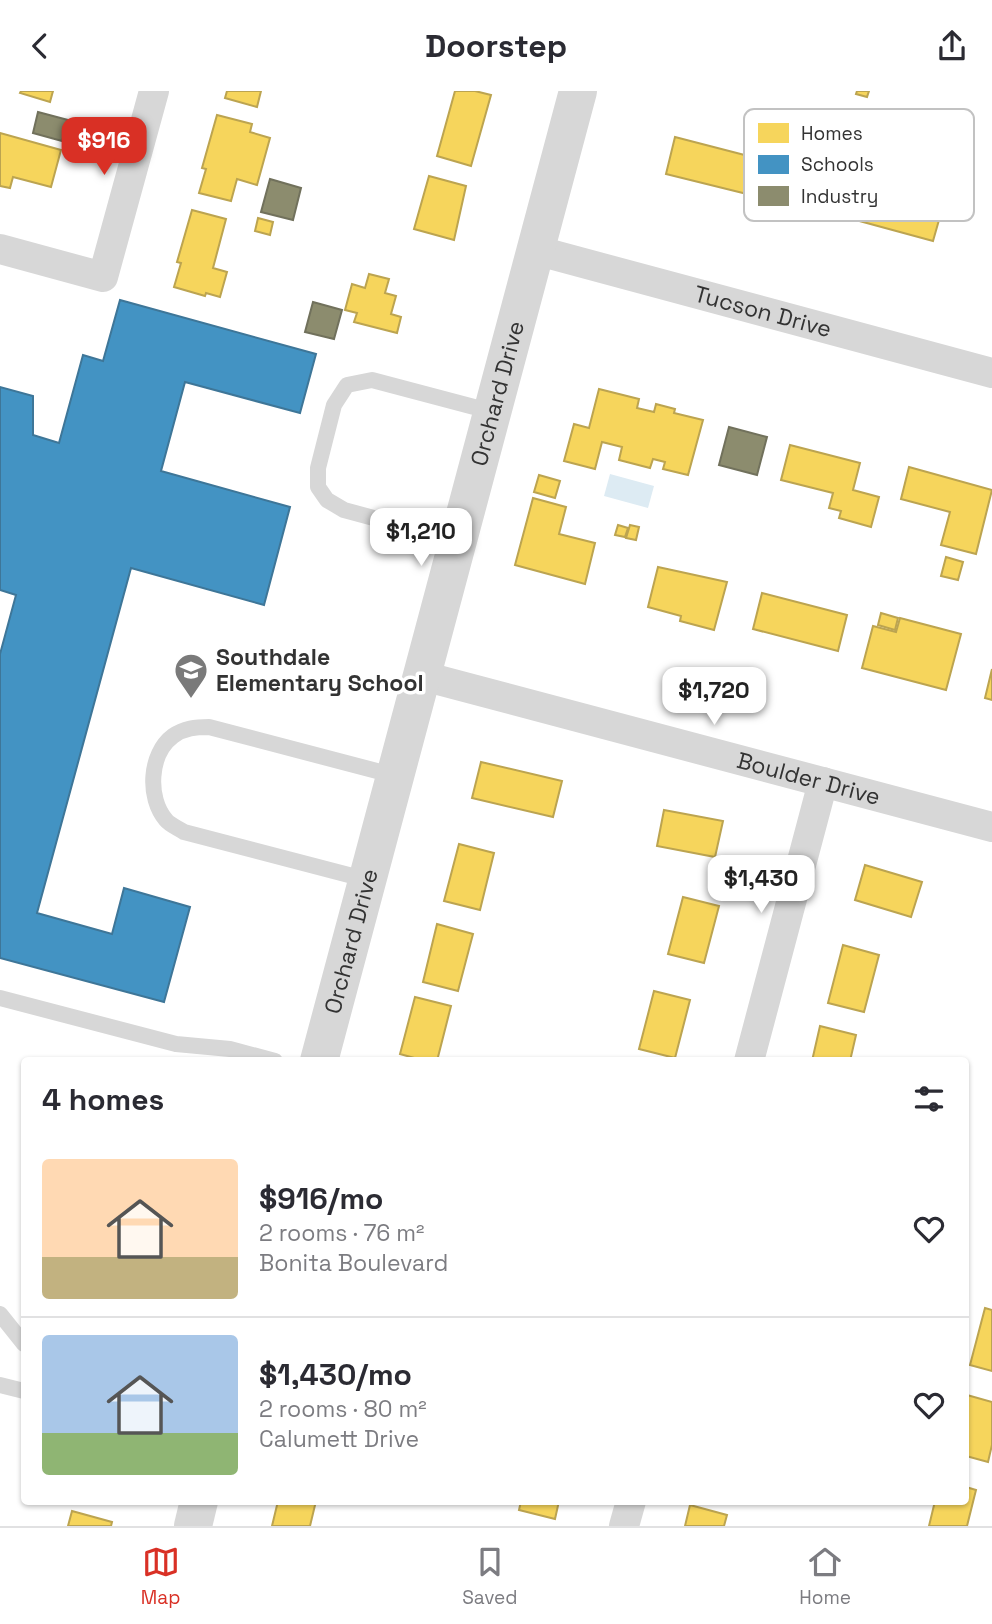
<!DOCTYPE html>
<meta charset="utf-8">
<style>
body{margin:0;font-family:"Space Grotesk",sans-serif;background:#f2f2f3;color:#2b2b33;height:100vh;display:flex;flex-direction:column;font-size:26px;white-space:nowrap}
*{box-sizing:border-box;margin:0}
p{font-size:23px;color:#7c7c81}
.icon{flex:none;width:38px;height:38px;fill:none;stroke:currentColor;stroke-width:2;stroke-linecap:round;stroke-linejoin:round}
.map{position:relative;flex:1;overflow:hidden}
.side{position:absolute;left:21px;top:966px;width:948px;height:448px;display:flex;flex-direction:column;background:#fff;border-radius:7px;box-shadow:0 2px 5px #0004}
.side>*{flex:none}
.price{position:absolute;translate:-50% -60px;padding:0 16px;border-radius:14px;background:#fff;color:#222;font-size:23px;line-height:46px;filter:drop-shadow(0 2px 4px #0008)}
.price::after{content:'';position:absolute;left:50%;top:42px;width:21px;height:16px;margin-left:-10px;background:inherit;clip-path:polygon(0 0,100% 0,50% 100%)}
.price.on{background:#d93025;color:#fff}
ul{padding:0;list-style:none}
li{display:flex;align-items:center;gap:21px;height:175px;padding:0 21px}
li+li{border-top:2px solid #e1e1e2}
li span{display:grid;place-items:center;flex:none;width:196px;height:140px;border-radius:7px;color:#555}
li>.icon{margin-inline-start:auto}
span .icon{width:84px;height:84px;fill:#fffc;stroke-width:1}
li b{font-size:30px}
h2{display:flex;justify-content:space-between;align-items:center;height:84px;padding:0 21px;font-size:30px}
header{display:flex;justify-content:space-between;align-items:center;height:91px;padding:0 21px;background:#fff;font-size:32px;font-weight:600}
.menu{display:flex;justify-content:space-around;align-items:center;height:98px;border-top:2px solid #e1e1e2;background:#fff;font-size:19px;color:#7c7c81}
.menu a{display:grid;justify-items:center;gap:4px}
.menu .on{color:#d93025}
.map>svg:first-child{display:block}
.water{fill:#ddebf3}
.homes{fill:#f6d55c;stroke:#bca450;stroke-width:2}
.schools{fill:#4393c3;stroke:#3e7698;stroke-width:2}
.industry{fill:#8c8c6e;stroke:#71715c;stroke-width:2}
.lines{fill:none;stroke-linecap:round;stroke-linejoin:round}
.service{stroke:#d7d7d7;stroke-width:16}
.minor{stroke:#d7d7d7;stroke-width:30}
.tertiary{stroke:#d7d7d7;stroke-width:38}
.labels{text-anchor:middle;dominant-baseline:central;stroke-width:7;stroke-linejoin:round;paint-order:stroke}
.street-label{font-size:23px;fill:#333;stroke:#fff}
.poi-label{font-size:23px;font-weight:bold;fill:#333;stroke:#fff;text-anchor:start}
.key{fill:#fff;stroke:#c2c2c2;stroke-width:2}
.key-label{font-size:19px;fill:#333}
</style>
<header><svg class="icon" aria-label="back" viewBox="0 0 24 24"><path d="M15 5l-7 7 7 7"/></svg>Doorstep<svg class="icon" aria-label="share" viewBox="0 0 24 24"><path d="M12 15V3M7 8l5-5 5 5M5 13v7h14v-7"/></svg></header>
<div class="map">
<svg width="992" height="1435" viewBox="0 0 992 1435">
<rect width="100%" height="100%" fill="#fff"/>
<path class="water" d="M 610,383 L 654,395 L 648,417 L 604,405 Z"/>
<g class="homes">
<path d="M 21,0 L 53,0 L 50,11 L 20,2 Z"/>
<path d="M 227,0 L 261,0 L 257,16 L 225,7 Z"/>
<path d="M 455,0 L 475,0 L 491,4 L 471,75 L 437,65 Z"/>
<path d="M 857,0 L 869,0 L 867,6 L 856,3 Z"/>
<path d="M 217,24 L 252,33 L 250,41 L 270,47 L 257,94 L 237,88 L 231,110 L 199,102 L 206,78 L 202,77 Z"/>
<path d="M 0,42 L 61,59 L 51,96 L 13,86 L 10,97 L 0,95 Z"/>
<path d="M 675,46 L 760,68 L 751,104 L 666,83 Z"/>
<path d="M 892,81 L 922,89 L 917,108 L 943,115 L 933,150 L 852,128 L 861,93 L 887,100 Z"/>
<path d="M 429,85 L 466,95 L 454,149 L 414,138 Z"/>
<path d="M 192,119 L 226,128 L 213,177 L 227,181 L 220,206 L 206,202 L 205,205 L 174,196 L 181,172 L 177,171 Z"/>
<path d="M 258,127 L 273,131 L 270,144 L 255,140 Z"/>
<path d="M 369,183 L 389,188 L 385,202 L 396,205 L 391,223 L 401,226 L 397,242 L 354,231 L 357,222 L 345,219 L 352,193 L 365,197 Z"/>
<path d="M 599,298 L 639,308 L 637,317 L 654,321 L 656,313 L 675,318 L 674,322 L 703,329 L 688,384 L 663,378 L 665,371 L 653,368 L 650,377 L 619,369 L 622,356 L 602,351 L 595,378 L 564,370 L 574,333 L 589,337 Z"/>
<path d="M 790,354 L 860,372 L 853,399 L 879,406 L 871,436 L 839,427 L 841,420 L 829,417 L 833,402 L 781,389 Z"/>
<path d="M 909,376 L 992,399 L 976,463 L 941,454 L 950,421 L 901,408 Z"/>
<path d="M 539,384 L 560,390 L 555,407 L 534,401 Z"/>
<path d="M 533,407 L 566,416 L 559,443 L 595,452 L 585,493 L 515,474 Z"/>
<path d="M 618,434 L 628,437 L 625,446 L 615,444 Z"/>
<path d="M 630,434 L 639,436 L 636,449 L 626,447 Z"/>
<path d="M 946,466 L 963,471 L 958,489 L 941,485 Z"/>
<path d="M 658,476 L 727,491 L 714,539 L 680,530 L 681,525 L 648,516 Z"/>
<path d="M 762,502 L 847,524 L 838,560 L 753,538 Z"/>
<path d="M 881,522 L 898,527 L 895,539 L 878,534 Z"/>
<path d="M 900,527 L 961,543 L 946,599 L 862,577 L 873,535 L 896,541 Z"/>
<path d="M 992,578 L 992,609 L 985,607 Z"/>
<path d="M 481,671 L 562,690 L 553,726 L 472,707 Z"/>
<path d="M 664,719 L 723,730 L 715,766 L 657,755 Z"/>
<path d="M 459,753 L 494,762 L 480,819 L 444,810 Z"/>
<path d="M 865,774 L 922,791 L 911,826 L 855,809 Z"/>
<path d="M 683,806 L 719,815 L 704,872 L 668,863 Z"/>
<path d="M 437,833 L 473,843 L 458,900 L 423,891 Z"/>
<path d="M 843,854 L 879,864 L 864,921 L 828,912 Z"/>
<path d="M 654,900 L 690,909 L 675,967 L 639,958 Z"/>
<path d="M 415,906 L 451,915 L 437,970 L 425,970 L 400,963 Z"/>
<path d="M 820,935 L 856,944 L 850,970 L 812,970 Z"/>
<path d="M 985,1217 L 992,1219 L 992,1280 L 970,1274 Z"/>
<path d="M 967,1304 L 992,1311 L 992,1354 L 988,1371 L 966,1365 Z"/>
<path d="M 966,1396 L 976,1399 L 967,1435 L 929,1435 L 935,1410 L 966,1410 Z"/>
<path d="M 278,1410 L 316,1410 L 310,1435 L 272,1435 Z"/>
<path d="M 521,1410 L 559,1410 L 555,1428 L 519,1419 Z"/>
<path d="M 690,1414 L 727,1424 L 724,1435 L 685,1435 Z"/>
<path d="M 72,1420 L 112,1431 L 111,1435 L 68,1435 Z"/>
</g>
<path class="schools" d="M 120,209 L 316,263 L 300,322 L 185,291 L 161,380 L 290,416 L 264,514 L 131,477 L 37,822 L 112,843 L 124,797 L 190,816 L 164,911 L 0,867 L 0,563 L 16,504 L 0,499 L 0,296 L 33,305 L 33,344 L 59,352 L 83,264 L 103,270 Z"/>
<g class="industry">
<path d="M 38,21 L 68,29 L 62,50 L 33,42 Z"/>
<path d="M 270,88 L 301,97 L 293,129 L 261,121 Z"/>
<path d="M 313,211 L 342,219 L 334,248 L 305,241 Z"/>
<path d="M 729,336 L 767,346 L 757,384 L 719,374 Z"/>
</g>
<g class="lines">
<g class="service">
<path d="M 459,450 L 344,419 L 327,409 L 318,396 L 318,377 L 334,314 L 347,294 L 372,289 L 493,321"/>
<path d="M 368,789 L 184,741 C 178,737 170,734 166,729 C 147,707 149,663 173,645 C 184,637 196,636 209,636 L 396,685"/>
<path d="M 0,907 L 176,953 L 230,958 L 275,970"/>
<path d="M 0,1223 L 24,1253"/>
<path d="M 0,1294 L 24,1300"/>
</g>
<g class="minor">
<path d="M 0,158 L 103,186 L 154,0"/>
<path id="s1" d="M 535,159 L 992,282"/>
<path id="s2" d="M 423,585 L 992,736"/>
<path d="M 749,970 L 823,691"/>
<path d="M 624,1435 L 631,1410"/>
</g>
<g class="tertiary">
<path id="s3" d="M 319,970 L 578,0"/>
<path d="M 193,1435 L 199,1410"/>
</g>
</g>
<defs>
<symbol id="school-pin" viewBox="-11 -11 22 30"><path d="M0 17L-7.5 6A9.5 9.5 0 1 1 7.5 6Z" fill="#7a7a7a" stroke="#fff"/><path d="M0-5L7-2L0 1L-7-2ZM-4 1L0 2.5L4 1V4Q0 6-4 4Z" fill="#fff"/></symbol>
</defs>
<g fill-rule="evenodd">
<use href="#school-pin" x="172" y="560" width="38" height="52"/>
</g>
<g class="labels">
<g class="street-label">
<text stroke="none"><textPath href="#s1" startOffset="236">Tucson Drive</textPath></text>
<text stroke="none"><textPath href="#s3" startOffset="691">Orchard Drive</textPath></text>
<text stroke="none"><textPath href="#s2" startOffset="399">Boulder Drive</textPath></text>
<text stroke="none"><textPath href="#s3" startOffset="124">Orchard Drive</textPath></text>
</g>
<g class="poi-label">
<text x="216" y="566">Southdale<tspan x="216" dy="26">Elementary School</tspan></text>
</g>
</g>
<rect x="744" y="18" width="230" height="112" rx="10" class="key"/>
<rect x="758" y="32" width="31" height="20" fill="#f6d55c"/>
<rect x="758" y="64" width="31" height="19" fill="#4393c3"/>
<rect x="758" y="95" width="31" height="20" fill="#8c8c6e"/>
<g class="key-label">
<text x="801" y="49">Homes</text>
<text x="801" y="80">Schools</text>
<text x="801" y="112">Industry</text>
</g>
</svg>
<b class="price on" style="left:104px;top:86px">$916</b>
<b class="price" style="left:421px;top:477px">$1,210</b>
<b class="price" style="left:714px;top:636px">$1,720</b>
<b class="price" style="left:761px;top:824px">$1,430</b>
<section class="side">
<h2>4 homes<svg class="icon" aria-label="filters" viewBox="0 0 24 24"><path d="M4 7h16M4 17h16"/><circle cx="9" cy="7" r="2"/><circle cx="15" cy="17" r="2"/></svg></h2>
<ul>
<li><span style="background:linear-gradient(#ffd9b3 70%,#c2b280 0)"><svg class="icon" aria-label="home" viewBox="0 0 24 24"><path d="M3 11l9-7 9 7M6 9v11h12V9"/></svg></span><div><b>$916/mo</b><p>2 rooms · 76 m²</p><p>Bonita Boulevard</p></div><svg class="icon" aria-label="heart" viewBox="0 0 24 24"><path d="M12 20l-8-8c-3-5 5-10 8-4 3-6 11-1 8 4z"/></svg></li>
<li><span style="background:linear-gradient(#a9c7e8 70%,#8fb573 0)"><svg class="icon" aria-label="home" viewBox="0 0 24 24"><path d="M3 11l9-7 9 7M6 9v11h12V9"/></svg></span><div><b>$1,430/mo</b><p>2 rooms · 80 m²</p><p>Calumett Drive</p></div><svg class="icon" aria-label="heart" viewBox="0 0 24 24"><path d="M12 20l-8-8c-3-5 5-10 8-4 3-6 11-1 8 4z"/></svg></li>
</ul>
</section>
</div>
<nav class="menu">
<a class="on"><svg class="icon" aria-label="map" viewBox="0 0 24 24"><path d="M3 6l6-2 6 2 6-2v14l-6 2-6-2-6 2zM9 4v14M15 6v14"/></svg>Map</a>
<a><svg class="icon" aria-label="saved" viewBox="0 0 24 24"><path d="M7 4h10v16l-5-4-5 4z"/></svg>Saved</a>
<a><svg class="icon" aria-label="home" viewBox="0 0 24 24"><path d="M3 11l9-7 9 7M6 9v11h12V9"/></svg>Home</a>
</nav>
